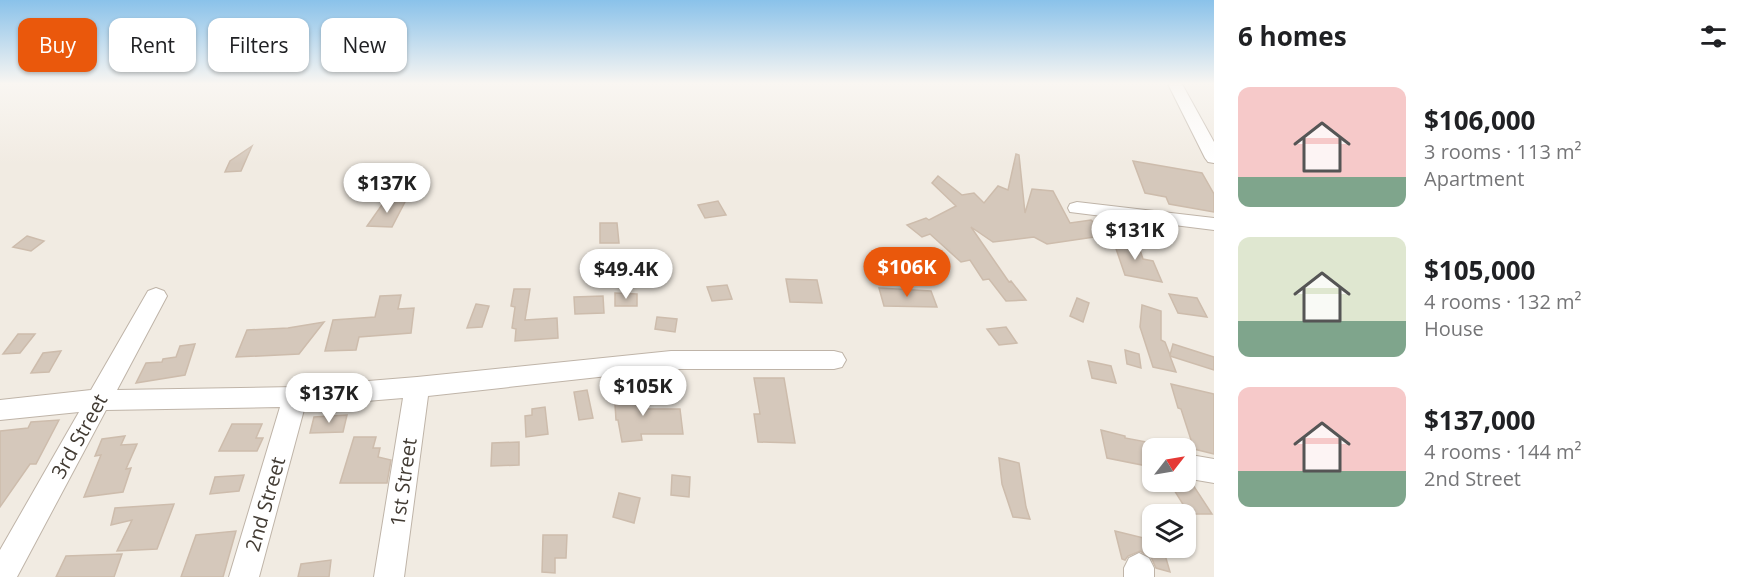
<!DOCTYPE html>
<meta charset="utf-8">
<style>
body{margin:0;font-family:"Open Sans",sans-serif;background:#f2f2f2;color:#202124;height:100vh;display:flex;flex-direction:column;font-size:22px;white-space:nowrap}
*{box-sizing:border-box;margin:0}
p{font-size:20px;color:#757577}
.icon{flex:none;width:33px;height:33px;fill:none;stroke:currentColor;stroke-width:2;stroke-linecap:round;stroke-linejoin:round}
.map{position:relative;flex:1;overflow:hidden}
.details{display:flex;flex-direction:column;background:#fff;width:540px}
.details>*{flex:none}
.guide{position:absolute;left:18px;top:18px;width:570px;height:54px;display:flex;gap:12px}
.needle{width:39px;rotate:59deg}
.buttons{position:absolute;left:1142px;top:438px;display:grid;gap:12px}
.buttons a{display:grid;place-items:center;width:54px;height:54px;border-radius:12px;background:#fff;box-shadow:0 2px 4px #0004;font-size:30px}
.price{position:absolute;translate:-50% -51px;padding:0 14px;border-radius:21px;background:#fff;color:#222;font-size:20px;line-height:39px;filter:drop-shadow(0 2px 3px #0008)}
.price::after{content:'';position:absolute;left:50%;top:36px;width:18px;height:14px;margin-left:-9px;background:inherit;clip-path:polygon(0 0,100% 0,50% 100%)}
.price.selected{background:#ea580c;color:#fff}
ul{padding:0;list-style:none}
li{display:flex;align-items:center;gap:18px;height:150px;padding:0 24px}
li span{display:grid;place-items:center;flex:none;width:168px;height:120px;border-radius:12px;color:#555}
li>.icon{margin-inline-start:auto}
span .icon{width:72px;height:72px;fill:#fffc;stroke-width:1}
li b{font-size:26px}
h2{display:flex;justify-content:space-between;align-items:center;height:72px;padding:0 24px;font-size:26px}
.chip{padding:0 21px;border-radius:12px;background:#fff;box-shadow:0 2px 4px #0004;font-size:21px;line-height:54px}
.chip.selected{background:#ea580c;color:#fff}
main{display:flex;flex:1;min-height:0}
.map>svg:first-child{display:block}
.building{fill:#d5c8bb;stroke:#cdbcac;stroke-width:1.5}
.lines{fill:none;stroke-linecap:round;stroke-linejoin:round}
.minor-casing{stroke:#bfb4a8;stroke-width:2}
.minor{fill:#fff;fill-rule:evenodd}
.labels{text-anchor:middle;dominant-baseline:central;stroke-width:5;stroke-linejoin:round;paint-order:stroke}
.near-street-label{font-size:20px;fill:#423b33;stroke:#fff}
</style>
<main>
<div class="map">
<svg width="1214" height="577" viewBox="0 0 1214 577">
<rect width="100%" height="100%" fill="#f1ebe2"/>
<g class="building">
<path d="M 252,146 L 241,171 L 225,172 L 230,161 Z"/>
<path d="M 1016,154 L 1019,155 L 1025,213 L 1032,189 L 1053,191 L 1070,223 L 1091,220 L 1108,235 L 1047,244 L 1034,237 L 993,242 L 971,227 L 1009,282 L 1011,281 L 1026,300 L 1006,301 L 989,279 L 983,280 L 970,260 L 961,262 L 930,234 L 922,237 L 907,225 L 926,218 L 929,220 L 956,206 L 932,183 L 938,176 L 962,195 L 974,193 L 984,203 L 998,186 L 1008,190 Z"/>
<path d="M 1133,161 L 1202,173 L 1214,194 L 1214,212 L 1169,204 L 1166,197 L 1145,193 Z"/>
<path d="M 406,200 L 392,227 L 367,226 L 384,202 Z"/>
<path d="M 718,201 L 726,215 L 705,218 L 698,205 Z"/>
<path d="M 600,223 L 617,223 L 619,243 L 600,243 Z"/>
<path d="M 27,236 L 44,241 L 31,251 L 13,247 Z"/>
<path d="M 1112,237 L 1137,241 L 1143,259 L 1153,261 L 1162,282 L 1125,275 Z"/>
<path d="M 786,279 L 817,280 L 822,303 L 790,302 Z"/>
<path d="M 727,285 L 732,299 L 712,301 L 707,287 Z"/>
<path d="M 879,288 L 931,291 L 937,307 L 884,306 Z"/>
<path d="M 514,289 L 530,289 L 525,320 L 557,318 L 558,338 L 515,341 L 516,329 L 512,328 L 515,307 L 511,306 Z"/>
<path d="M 615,293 L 637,294 L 637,306 L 615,306 Z"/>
<path d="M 1169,294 L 1197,298 L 1207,317 L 1178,313 Z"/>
<path d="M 401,295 L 398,309 L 414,308 L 411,333 L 359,337 L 356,350 L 325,351 L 333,320 L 375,317 L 380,296 Z"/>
<path d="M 603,296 L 604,313 L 575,314 L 574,297 Z"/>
<path d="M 1077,298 L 1089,303 L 1083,322 L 1070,316 Z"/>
<path d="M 476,304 L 489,306 L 482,327 L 467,328 Z"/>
<path d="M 1142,305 L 1161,311 L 1161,340 L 1165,342 L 1170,355 L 1173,344 L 1214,357 L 1214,370 L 1170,356 L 1176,372 L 1153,367 L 1140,327 Z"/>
<path d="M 657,317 L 677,319 L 675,332 L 655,329 Z"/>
<path d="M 324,322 L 299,354 L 236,357 L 247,330 L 288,328 Z"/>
<path d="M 1006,327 L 1017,343 L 999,345 L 987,329 Z"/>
<path d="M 18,334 L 35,334 L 20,353 L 3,354 Z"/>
<path d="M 195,344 L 185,375 L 136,383 L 146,363 L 162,362 L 163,359 L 176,357 L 180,346 Z"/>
<path d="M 1125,350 L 1139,354 L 1141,368 L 1127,364 Z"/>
<path d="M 61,351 L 49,372 L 31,373 L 43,353 Z"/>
<path d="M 1088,361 L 1111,366 L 1116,383 L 1092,378 Z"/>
<path d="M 754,378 L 784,378 L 795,443 L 758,442 L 754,414 L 760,414 Z"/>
<path d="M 1171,384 L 1214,394 L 1214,454 L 1194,449 L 1181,409 L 1178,408 Z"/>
<path d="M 639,388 L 642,409 L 680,409 L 683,434 L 641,434 L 642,440 L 622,442 L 618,420 L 616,420 L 614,389 Z"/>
<path d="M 587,390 L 593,418 L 579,420 L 574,392 Z"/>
<path d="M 545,407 L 548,434 L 526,437 L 525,416 L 532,415 L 532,409 Z"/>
<path d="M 347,415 L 343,432 L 310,433 L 314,417 Z"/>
<path d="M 59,420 L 36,464 L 30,464 L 0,507 L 0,431 L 28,428 L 31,422 Z"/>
<path d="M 232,424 L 262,424 L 256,438 L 263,438 L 257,451 L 219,451 Z"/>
<path d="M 1101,430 L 1125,436 L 1125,438 L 1152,443 L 1152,467 L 1107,458 Z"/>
<path d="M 125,436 L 121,445 L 137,444 L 126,469 L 131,468 L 123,492 L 84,497 L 101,455 L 95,456 L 102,439 Z"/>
<path d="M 354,437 L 376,437 L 373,448 L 380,448 L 378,457 L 391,460 L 387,483 L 340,483 Z"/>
<path d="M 519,442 L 519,465 L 491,466 L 492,443 Z"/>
<path d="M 999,458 L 1019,463 L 1026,507 L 1030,519 L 1013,517 L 1002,484 Z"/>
<path d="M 244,475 L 239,491 L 210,494 L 215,477 Z"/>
<path d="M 672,475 L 690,477 L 689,497 L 671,495 Z"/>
<path d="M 1171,485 L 1193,485 L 1212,514 L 1189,514 Z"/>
<path d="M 619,493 L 640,498 L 634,523 L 613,517 Z"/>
<path d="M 174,504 L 157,549 L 117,551 L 132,520 L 111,525 L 115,508 Z"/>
<path d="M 236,531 L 223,577 L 181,577 L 196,535 Z"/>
<path d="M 1115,531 L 1152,540 L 1152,548 L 1163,548 L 1170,572 L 1156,568 L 1151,557 L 1140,551 L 1128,556 L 1125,560 L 1122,559 Z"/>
<path d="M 543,535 L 567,535 L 566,558 L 555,558 L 555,573 L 542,572 Z"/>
<path d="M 122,554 L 114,577 L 56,577 L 66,556 Z"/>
<path d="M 331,560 L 329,577 L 298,577 L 301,564 Z"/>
</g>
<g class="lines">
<defs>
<g id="minor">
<path d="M 1168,84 L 1182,84 L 1214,142 L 1214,163 L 1208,162 L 1205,158 Z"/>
<path d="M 1077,202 L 1214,218 L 1214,230 L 1070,212 L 1068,208 L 1070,204 Z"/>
<path d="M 156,288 L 164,291 L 167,296 L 117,390 L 295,387 L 417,377 L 671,351 L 834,351 L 842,353 L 846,360 L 842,367 L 834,369 L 671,369 L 428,396 L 404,577 L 374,577 L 403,398 L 305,406 L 259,577 L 229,577 L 280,407 L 106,410 L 17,577 L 0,577 L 0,550 L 79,412 L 0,420 L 0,400 L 91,390 L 148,291 Z"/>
<path d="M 1185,454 L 1214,459 L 1214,483 L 1185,478 Z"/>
<path d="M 1139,553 L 1149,558 L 1154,568 L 1154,577 L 1124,577 L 1124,568 L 1129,558 Z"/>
</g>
</defs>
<use href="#minor" class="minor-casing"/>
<use href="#minor" class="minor"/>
</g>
<linearGradient id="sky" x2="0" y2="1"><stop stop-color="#8ac2ea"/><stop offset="0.51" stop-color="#f9f6f2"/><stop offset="1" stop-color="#f9f6f2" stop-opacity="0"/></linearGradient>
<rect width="1214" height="164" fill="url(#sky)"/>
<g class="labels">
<g class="near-street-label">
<text transform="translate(79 436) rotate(-61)">3rd Street</text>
<text transform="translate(403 482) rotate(-82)">1st Street</text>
<text transform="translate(265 504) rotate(-74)">2nd Street</text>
</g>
</g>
</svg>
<div class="buttons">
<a><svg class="needle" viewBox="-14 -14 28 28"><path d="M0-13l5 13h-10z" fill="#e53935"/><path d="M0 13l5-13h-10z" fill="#757577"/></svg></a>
<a><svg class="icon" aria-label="layers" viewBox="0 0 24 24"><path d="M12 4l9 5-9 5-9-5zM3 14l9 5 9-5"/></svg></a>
</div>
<b class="price" style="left:387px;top:214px">$137K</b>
<b class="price" style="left:1135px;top:261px">$131K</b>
<b class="price selected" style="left:907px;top:298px">$106K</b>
<b class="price" style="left:626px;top:300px">$49.4K</b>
<b class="price" style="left:643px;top:417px">$105K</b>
<b class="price" style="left:329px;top:424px">$137K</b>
<div class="guide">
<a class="chip selected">Buy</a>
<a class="chip">Rent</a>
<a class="chip">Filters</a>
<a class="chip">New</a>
</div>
</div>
<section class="details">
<h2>6 homes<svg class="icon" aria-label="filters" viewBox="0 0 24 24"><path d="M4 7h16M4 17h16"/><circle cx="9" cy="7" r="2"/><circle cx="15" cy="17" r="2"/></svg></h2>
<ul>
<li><span style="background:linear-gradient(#f6c9c9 75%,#7fa58c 0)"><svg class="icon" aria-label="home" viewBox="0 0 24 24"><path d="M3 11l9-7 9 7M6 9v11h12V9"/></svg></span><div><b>$106,000</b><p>3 rooms · 113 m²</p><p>Apartment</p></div></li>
<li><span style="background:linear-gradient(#dfe7d0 70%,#7fa58c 0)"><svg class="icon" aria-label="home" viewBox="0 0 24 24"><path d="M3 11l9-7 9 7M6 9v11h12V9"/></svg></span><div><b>$105,000</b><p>4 rooms · 132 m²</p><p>House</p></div></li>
<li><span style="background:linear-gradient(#f6c9c9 70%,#7fa58c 0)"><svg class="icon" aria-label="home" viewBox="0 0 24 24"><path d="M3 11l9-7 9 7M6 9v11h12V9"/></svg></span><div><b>$137,000</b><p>4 rooms · 144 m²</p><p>2nd Street</p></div></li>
</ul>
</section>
</main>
